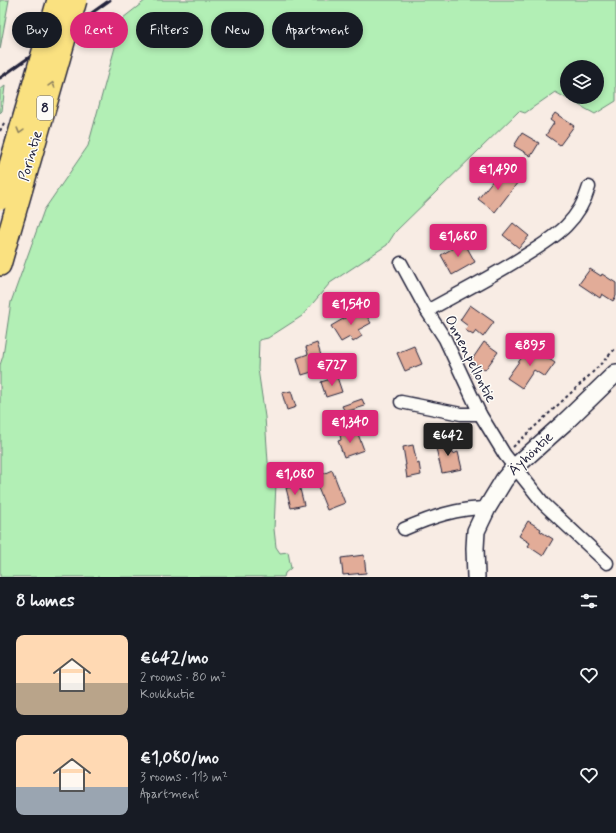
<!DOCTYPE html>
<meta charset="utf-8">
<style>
body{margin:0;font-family:Mynerve,sans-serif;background:#20242c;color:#f1f3f6;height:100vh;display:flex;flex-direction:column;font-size:15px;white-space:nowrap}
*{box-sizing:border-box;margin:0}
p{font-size:13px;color:#9ea1a6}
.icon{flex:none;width:22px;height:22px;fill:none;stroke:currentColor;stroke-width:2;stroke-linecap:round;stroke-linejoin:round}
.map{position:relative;height:577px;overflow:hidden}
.details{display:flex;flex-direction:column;background:#171b24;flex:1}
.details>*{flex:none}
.guide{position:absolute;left:12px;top:12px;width:400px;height:36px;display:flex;gap:8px}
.controls{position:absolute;left:560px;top:60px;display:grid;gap:8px}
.controls a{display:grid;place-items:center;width:44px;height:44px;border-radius:50%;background:#171b24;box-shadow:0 2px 6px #0003;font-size:20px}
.price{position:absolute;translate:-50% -34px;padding:0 9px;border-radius:4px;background:#db2777;color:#fff;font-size:13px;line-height:26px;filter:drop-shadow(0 1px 2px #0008)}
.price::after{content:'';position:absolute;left:50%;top:24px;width:12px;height:9px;margin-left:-6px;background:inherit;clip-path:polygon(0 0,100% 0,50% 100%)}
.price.current{background:#222;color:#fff}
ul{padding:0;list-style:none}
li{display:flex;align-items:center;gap:12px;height:100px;padding:0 16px}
li span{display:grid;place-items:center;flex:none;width:112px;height:80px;border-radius:8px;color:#555}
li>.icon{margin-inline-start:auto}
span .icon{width:48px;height:48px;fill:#fffc;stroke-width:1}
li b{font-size:17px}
h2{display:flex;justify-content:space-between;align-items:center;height:48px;padding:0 16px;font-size:17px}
.chip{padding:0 14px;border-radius:18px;background:#171b24;box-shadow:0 2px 6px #0003;font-size:14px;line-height:36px}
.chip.current{background:#db2777;color:#fff}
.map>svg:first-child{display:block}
.green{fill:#b2efb5;stroke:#6a8878;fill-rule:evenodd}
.building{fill:#e2ac98;stroke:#22223b}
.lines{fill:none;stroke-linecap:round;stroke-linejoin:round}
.minor-casing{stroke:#22223b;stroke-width:15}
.secondary-casing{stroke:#22223b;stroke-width:20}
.trunk-casing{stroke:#22223b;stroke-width:24}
.path{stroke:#22223b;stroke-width:2;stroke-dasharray:3 3;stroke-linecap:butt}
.minor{stroke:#fdfcf7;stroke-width:12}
.secondary{stroke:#fdfcf7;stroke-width:17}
.trunk{stroke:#fae180;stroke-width:21}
.rail{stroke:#22223b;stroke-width:3}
.trunk-bridge-casing{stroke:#22223b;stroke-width:24;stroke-linecap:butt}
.trunk-bridge{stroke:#fae180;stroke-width:21}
.oneway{stroke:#8e825e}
.labels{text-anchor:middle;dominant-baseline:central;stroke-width:3;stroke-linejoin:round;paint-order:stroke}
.shield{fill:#fdfcf7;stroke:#646373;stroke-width:1}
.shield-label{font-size:14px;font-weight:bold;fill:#22223b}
.street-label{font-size:15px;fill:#22223b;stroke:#fdfcf7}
</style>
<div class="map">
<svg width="616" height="577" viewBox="0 0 616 577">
<rect width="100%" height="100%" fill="#f8ece4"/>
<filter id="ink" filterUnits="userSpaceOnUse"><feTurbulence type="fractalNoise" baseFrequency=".025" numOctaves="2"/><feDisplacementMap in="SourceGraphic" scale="8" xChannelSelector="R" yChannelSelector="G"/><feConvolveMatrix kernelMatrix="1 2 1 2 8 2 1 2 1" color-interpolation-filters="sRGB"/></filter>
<g filter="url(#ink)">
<g class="green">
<path d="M 0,0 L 9,0 L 0,49 Z"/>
<path d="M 146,0 L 616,0 L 616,101 L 595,114 L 555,92 L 525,113 L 519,111 L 396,231 L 387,245 L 330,283 L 302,316 L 268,338 L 259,340 L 258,369 L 265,417 L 268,462 L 276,483 L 274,529 L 276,547 L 280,553 L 288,552 L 291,568 L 285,573 L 284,577 L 0,577 L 0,365 L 3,356 L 11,302 L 44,210 L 88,146 L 123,18 ZM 567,67 L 597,67 L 597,97 L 567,97 Z"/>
<path d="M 5,86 L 2,111 L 0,113 L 0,90 Z"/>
</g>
<g class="building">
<path d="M 555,113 L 574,126 L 560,145 L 546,135 L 554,123 L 550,120 Z"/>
<path d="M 522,133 L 539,143 L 531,156 L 514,146 Z"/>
<path d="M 502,169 L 518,182 L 495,212 L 478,199 Z"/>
<path d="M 513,223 L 529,236 L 519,248 L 503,235 Z"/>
<path d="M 464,242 L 475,262 L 452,275 L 441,255 Z"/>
<path d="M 590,269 L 601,276 L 602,274 L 616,283 L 616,296 L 613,301 L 602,294 L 600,298 L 579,284 Z"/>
<path d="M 470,305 L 494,322 L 483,337 L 476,331 L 473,335 L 465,330 L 468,326 L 460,320 Z"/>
<path d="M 362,308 L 371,323 L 358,330 L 362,336 L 353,342 L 350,337 L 341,342 L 331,326 Z"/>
<path d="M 484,342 L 498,352 L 485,370 L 471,361 Z"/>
<path d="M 317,343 L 325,368 L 302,375 L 297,358 L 308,354 L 306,347 Z"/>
<path d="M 414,346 L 422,364 L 405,371 L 397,353 Z"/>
<path d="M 530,346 L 555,363 L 545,377 L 534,370 L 522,388 L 507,378 Z"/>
<path d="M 337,377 L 342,392 L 326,397 L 321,382 Z"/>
<path d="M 291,391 L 296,407 L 287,410 L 282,393 Z"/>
<path d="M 362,399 L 365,406 L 345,412 L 342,406 Z"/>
<path d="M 349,432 L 351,437 L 358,434 L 364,450 L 344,457 L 338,441 L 341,440 L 340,435 Z"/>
<path d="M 450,440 L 453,454 L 458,452 L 462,469 L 442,473 L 435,444 Z"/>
<path d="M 413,445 L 417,464 L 419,463 L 421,475 L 407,478 L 405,465 L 406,465 L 403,447 Z"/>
<path d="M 332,470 L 345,503 L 327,510 L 314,478 Z"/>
<path d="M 299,485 L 304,505 L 291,508 L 286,488 Z"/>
<path d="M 528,521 L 541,529 L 540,531 L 553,539 L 543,556 L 528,546 L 530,543 L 519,536 Z"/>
<path d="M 364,555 L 366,573 L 343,575 L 341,558 Z"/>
</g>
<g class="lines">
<defs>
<g id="minor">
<path d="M 401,263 L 427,311 L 445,339 L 480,414 L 505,455 L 544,504 L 607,563"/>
<path d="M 427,311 C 459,293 491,277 521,258 C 536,249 553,239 566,226 C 576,216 585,201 589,187"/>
<path d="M 401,402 L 461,414 L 480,414"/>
<path d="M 404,529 C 432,517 457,508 487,508"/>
</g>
<path id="secondary" d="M 476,577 L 475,548 L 476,531 L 487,508 L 504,480 L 514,468 L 564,423 L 616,373"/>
<path id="trunk" d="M 0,265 L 14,216"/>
</defs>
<use href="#minor" class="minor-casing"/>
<use href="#secondary" class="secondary-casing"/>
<use href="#trunk" class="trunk-casing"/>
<g class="path">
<path d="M 0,131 L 5,121"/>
<path d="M 513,447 L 590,375 L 616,348"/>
</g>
<use href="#minor" class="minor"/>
<use href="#secondary" class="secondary"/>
<use href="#trunk" class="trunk"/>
<path class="rail" d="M 0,78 L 110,0"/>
<defs>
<g id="trunk-bridge">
<path d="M 0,199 L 58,0"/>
<path d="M 14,216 L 76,0"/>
</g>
</defs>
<use href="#trunk-bridge" class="trunk-bridge-casing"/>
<use href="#trunk-bridge" class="trunk-bridge"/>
</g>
<defs><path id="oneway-chevron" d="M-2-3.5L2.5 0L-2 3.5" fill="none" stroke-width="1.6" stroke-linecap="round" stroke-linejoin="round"/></defs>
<g class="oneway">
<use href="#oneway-chevron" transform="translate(52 85) rotate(-74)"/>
<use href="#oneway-chevron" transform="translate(20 131) rotate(106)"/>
</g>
</g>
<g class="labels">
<rect class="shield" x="37" y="96" width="16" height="24" rx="3"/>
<g class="shield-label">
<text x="45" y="108">8</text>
</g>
<g class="street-label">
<text transform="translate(31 156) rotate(-74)">Porintie</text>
<text transform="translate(470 359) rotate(63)">Onnenpellontie</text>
<text transform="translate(531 454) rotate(-44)">Äyhöntie</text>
</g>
</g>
</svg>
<div class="controls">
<a><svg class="icon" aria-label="layers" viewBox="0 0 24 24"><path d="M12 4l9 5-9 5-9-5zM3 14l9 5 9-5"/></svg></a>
</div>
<b class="price" style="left:498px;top:191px">€1,490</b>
<b class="price" style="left:458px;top:258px">€1,680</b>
<b class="price" style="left:351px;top:326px">€1,540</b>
<b class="price" style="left:530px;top:367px">€895</b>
<b class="price" style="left:332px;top:387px">€727</b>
<b class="price" style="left:350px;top:444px">€1,340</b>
<b class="price current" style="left:448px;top:457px">€642</b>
<b class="price" style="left:295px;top:496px">€1,080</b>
<div class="guide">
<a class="chip">Buy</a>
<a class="chip current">Rent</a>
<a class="chip">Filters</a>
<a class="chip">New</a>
<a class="chip">Apartment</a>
</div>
</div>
<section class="details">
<h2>8 homes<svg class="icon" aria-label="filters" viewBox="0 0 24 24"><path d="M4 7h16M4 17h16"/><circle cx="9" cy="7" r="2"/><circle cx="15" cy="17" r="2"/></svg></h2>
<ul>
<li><span style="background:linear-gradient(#ffd9b3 60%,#b9a48a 0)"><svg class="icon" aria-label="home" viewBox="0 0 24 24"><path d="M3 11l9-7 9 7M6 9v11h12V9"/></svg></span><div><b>€642/mo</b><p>2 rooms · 80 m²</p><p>Koukkutie</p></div><svg class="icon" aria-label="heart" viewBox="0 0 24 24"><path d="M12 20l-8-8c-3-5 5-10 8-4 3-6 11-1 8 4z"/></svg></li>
<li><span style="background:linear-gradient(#ffd9b3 65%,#9aa5b1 0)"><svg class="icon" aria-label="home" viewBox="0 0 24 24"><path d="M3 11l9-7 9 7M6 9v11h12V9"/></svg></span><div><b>€1,080/mo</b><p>3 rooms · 113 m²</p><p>Apartment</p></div><svg class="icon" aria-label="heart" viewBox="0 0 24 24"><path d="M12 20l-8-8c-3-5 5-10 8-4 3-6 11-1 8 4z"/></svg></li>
</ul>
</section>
